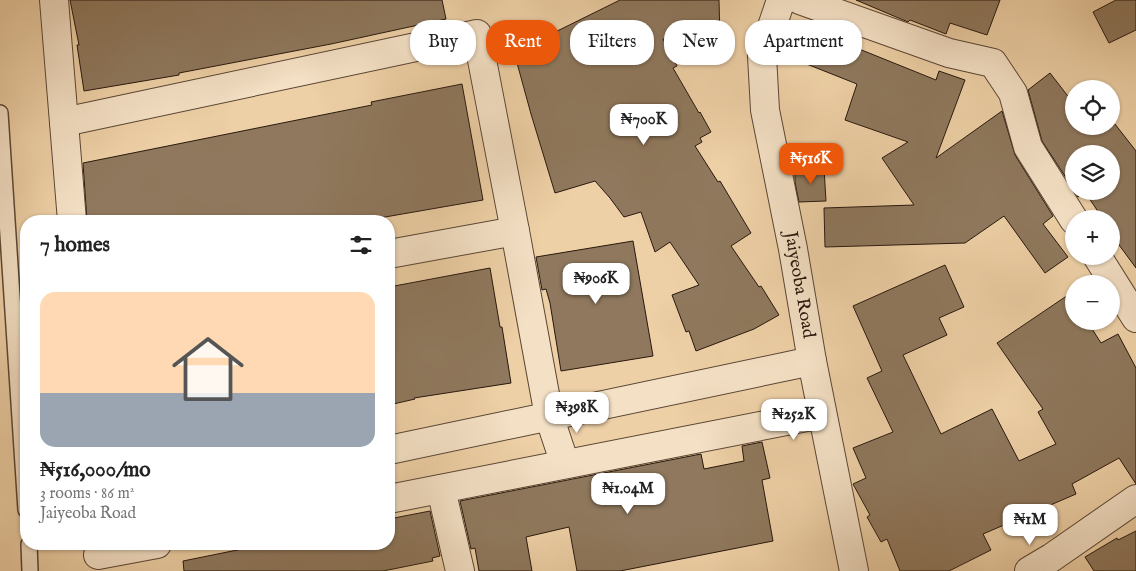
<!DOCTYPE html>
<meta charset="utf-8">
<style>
body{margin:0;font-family:"IM FELL English",serif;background:#f6f6f6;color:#222;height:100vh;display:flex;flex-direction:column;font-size:19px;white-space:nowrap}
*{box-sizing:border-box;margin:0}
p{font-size:16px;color:#767676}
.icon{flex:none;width:28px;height:28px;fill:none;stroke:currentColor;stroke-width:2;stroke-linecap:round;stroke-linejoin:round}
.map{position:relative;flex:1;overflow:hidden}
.details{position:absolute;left:20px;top:215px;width:375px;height:335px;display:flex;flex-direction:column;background:#fff;border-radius:20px;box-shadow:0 1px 4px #0004}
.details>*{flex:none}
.top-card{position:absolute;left:410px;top:20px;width:475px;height:45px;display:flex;gap:10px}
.fabs{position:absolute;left:1065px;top:80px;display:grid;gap:10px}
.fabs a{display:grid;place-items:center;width:55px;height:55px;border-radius:50%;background:#fff;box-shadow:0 1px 4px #0004;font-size:25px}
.price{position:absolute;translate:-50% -42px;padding:0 11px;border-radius:10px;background:#fff;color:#222;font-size:16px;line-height:32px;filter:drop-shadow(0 1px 2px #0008)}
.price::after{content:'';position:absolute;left:50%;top:30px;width:15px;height:11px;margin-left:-8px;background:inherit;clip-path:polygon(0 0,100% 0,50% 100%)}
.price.selected{background:#ea580c;color:#fff}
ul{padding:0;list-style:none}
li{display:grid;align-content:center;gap:10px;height:265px;padding:0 20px}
li span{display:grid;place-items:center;height:155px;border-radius:15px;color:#555}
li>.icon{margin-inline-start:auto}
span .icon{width:90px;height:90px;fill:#fffc;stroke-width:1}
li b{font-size:21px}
h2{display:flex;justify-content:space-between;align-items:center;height:60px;padding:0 20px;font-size:21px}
.pill{padding:0 18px;border-radius:20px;background:#fff;box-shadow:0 1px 4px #0004;font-size:18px;line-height:45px}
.pill.selected{background:#ea580c;color:#fff}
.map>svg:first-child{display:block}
.building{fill:#8f785d;stroke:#28180e}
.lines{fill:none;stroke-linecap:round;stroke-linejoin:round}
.lane-casing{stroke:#5a4634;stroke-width:18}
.street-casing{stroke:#5a4634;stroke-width:30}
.lane{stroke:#f4e0c5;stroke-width:15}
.street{stroke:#f4e0c5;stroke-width:28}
.labels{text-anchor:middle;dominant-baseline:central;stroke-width:5;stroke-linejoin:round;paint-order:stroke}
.street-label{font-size:18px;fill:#28180e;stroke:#f4e0c5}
</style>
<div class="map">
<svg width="1136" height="571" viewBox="0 0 1136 571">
<rect width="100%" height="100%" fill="#eed0a6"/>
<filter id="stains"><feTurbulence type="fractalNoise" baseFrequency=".004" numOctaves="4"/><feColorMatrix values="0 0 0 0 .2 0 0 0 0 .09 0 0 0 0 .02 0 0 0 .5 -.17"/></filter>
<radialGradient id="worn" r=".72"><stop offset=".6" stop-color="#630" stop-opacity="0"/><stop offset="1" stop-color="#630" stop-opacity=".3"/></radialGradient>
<g class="building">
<path d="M 70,0 L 442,0 L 446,19 L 331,44 L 179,73 L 179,75 L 84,91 L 77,45 L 79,45 Z"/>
<path d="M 620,0 L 719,0 L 720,38 L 663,39 L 677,66 L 673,68 L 699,113 L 700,112 L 711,132 L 700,138 L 702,142 L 695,146 L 718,182 L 720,181 L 751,233 L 731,246 L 759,287 L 761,286 L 779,315 L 754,329 L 696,351 L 689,331 L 686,332 L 672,295 L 699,285 L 670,242 L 655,252 L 641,212 L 624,217 L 610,198 L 595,181 L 555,193 L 531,114 L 508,30 L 532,23 L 537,41 Z"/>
<path d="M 856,0 L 1000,0 L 987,35 L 950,23 L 946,34 L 910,20 L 908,22 Z"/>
<path d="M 1116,0 L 1136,0 L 1136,30 L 1109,43 L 1093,12 Z"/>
<path d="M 807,28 L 936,80 L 939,71 L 965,80 L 936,158 L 1002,111 L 1015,155 L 1053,216 L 1043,224 L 1068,257 L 1045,273 L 1004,216 L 965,243 L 825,247 L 824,208 L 914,205 L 882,158 L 908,142 L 845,120 L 857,84 L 794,59 Z"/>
<path d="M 1050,73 L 1074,104 L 1074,126 L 1111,126 L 1111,119 L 1136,151 L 1136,268 L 1111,234 L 1111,219 L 1103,219 L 1085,192 L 1078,197 L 1074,191 L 1111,191 L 1111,154 L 1074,154 L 1074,190 L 1042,141 L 1028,90 Z"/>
<path d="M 462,84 L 483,200 L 362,221 L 87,221 L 83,163 L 372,105 L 371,102 Z"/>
<path d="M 824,168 L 826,201 L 799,202 L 795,182 L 795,169 Z"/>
<path d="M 633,241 L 653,356 L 561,371 L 550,303 L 546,289 L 542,290 L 536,257 Z"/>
<path d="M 945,265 L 964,307 L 939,318 L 947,335 L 903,355 L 941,434 L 992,409 L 1019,461 L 1056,444 L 1038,412 L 1043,409 L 997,343 L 1074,291 L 1074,321 L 1087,321 L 1101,343 L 1118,334 L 1136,368 L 1136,484 L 1119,458 L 1072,484 L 1076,494 L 983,534 L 991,550 L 949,571 L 900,571 L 887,539 L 881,542 L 867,517 L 870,515 L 853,484 L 866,478 L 853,448 L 893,432 L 867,378 L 882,371 L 853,306 Z"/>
<path d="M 490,268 L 500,327 L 502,327 L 511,383 L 414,398 L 415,399 L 389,405 L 389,287 Z"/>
<path d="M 762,442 L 770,478 L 762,480 L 773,541 L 620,571 L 577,571 L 569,527 L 526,537 L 532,571 L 479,571 L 475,548 L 471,549 L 460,501 L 701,454 L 704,469 L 744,461 L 742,446 Z"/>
<path d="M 430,511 L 440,556 L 432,558 L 433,561 L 383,571 L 184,571 L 183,561 L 267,544 L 389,544 L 389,519 Z"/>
<path d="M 1136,531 L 1136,571 L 1094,571 L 1085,557 L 1117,538 L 1118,540 Z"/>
</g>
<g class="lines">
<defs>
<g id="lane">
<path d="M 0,113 L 26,510"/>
<path d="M 29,544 L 30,571"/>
</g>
<g id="street">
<path d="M 54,0 L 72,221"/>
<path d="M 781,0 L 762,56 L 765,110 L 793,249 L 812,361 L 854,571"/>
<path d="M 800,0 L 949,53 L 993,63 L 1013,93 L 1028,147 L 1074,220"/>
<path d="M 64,122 L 477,34 L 515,231 L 549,416 L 565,464"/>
<path d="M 389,254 L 515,231"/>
<path d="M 1097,256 L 1136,318"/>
<path d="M 389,450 L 812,361"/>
<path d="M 441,489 L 460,571"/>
<path d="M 389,499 L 822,414"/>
<path d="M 98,555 L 157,544"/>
<path d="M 1029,571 L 1051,558 L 1136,499"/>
</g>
</defs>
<use href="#lane" class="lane-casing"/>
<use href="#street" class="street-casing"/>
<use href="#lane" class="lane"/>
<use href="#street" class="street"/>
</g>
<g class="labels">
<g class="street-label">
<text transform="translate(799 285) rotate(80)">Jaiyeoba Road</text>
</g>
</g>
<rect width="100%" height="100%" filter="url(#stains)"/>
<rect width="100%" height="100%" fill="url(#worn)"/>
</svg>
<div class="fabs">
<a><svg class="icon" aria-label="locate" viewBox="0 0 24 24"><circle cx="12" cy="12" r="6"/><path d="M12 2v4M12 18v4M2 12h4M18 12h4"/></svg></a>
<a><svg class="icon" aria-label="layers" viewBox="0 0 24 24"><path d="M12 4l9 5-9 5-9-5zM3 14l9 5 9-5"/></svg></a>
<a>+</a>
<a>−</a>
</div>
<b class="price" style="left:644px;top:146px">₦700K</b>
<b class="price selected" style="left:811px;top:185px">₦516K</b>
<b class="price" style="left:596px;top:305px">₦906K</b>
<b class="price" style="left:577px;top:434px">₦398K</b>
<b class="price" style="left:794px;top:441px">₦252K</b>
<b class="price" style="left:628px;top:515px">₦1.04M</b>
<b class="price" style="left:1030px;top:546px">₦1M</b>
<div class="top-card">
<a class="pill">Buy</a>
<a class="pill selected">Rent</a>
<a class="pill">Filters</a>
<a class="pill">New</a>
<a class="pill">Apartment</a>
</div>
<section class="details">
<h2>7 homes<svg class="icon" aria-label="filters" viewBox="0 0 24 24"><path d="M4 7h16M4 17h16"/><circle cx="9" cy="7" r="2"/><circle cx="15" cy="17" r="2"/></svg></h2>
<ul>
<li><span style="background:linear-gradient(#ffd9b3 65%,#9aa5b1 0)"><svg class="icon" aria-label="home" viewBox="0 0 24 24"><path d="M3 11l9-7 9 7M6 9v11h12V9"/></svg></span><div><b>₦516,000/mo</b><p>3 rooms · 86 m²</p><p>Jaiyeoba Road</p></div></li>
</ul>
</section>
</div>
